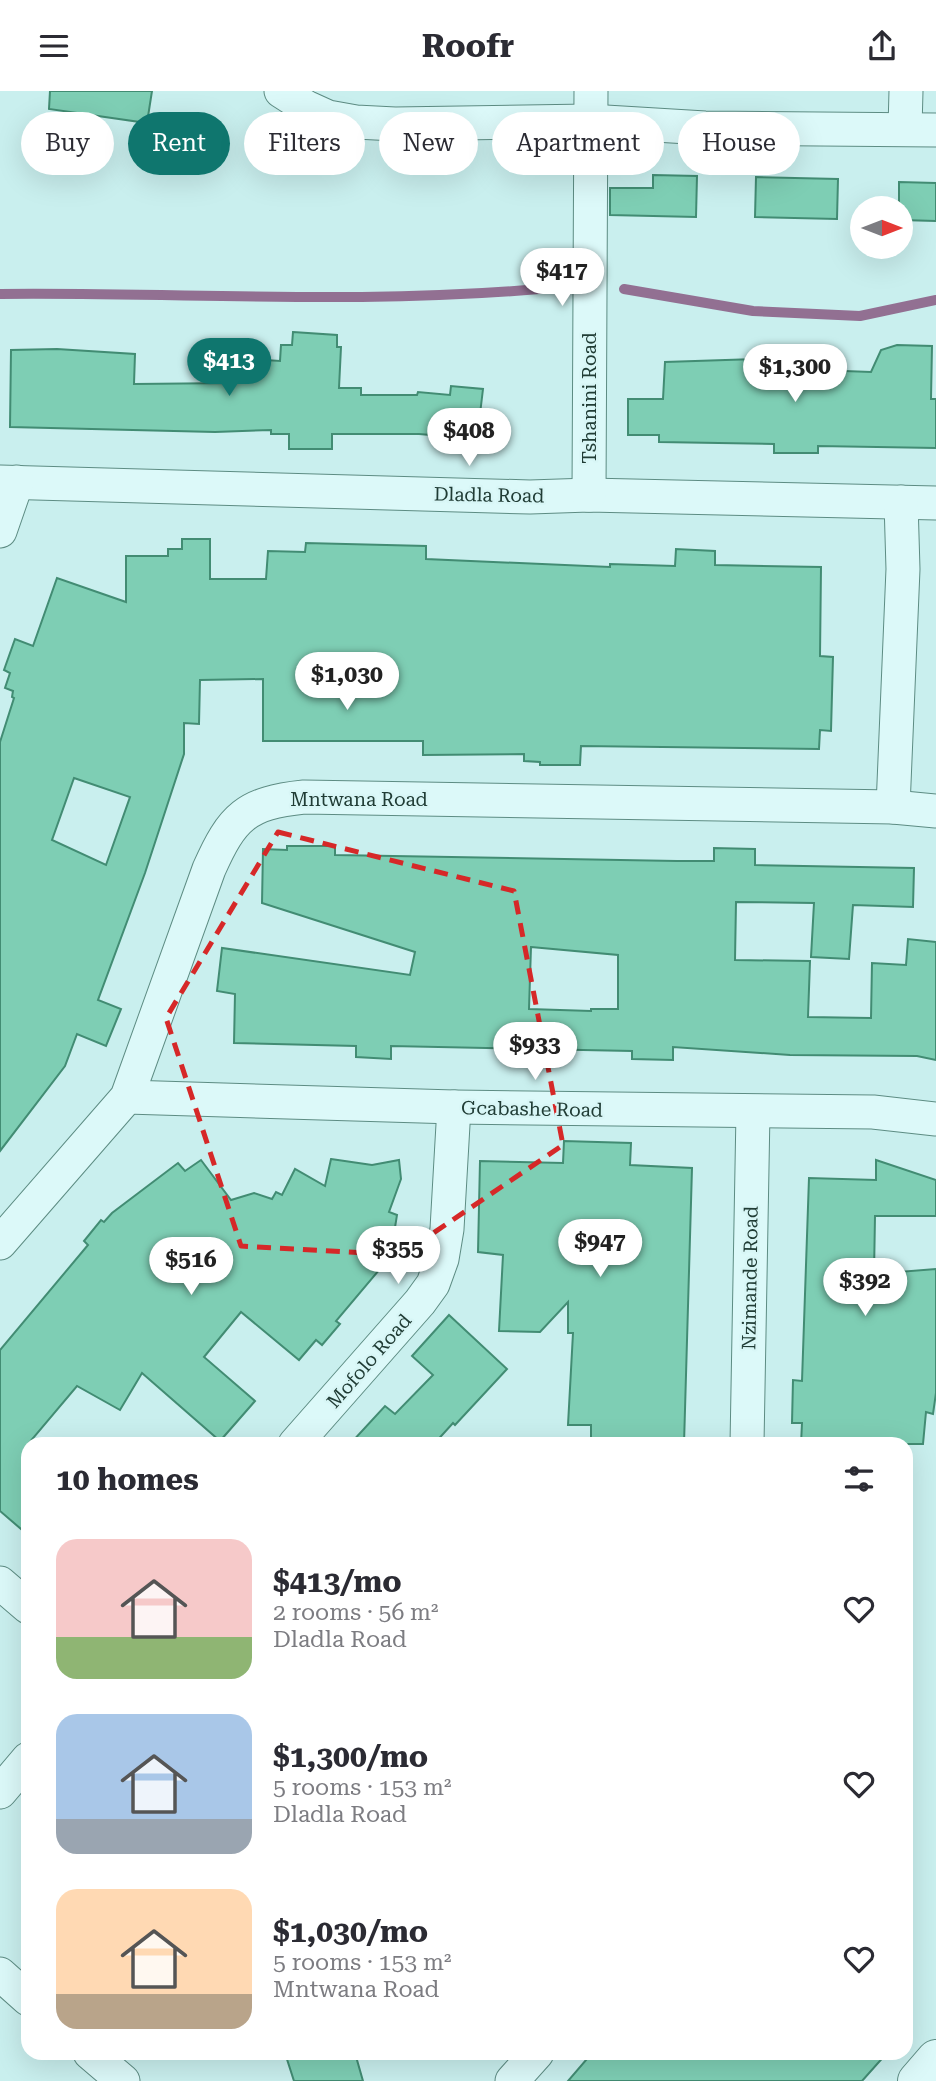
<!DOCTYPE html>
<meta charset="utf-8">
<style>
body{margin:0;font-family:"Roboto Serif",serif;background:#f2f2f3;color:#2b2b33;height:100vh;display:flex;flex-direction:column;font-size:26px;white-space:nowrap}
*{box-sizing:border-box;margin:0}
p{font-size:23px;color:#7c7c81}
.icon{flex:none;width:38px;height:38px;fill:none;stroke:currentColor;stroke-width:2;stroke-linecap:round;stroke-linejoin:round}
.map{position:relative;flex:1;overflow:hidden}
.drawer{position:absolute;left:21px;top:1346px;width:892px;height:623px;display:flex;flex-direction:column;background:#fff;border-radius:21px;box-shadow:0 7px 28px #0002}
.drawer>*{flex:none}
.banner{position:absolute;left:21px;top:21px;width:894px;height:63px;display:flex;gap:14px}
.needle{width:46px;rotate:90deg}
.controls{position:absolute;left:850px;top:105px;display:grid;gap:14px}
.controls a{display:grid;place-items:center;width:63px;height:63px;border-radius:50%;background:#fff;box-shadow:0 7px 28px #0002;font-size:35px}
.price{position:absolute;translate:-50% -60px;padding:0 16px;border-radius:24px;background:#fff;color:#222;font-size:23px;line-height:46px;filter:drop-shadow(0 2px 4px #0008)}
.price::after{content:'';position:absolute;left:50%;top:42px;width:21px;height:16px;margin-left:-10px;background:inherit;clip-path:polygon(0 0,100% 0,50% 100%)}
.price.active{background:#0f766e;color:#fff}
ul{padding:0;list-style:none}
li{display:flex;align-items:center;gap:21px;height:175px;padding:0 35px}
li span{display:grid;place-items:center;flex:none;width:196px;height:140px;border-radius:21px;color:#555}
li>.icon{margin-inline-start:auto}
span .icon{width:84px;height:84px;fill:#fffc;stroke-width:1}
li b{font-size:30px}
h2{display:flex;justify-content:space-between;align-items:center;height:84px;padding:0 35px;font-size:30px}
.chip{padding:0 24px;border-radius:32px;background:#fff;box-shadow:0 7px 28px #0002;font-size:24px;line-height:63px}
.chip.active{background:#0f766e;color:#fff}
header{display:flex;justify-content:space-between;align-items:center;height:91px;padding:0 35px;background:#fff;font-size:32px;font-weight:700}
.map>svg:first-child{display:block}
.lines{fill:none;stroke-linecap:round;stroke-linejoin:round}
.stream{stroke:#927092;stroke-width:10}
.building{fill:#7eceb4;stroke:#428c73;stroke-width:2;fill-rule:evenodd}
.minor-casing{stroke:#5d8c83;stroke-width:35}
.tertiary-casing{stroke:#5d8c83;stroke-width:40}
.minor{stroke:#dcf9f9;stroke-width:33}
.tertiary{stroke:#dcf9f9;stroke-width:38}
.marked{fill:none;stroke:#d62828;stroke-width:5;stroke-dasharray:14 9;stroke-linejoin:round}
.labels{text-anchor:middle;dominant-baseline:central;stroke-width:5;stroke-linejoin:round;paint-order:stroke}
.street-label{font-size:19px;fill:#203c35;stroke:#d8f6f6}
</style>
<header><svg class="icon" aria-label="menu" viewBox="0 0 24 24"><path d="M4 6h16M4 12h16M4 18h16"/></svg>Roofr<svg class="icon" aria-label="share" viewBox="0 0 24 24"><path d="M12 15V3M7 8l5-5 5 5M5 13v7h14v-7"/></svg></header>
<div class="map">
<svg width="936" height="1990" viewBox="0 0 936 1990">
<rect width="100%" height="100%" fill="#c9efee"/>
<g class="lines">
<g class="stream">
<path d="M 624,198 L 753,220 L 860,225 L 936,209"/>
<path d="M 0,203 C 180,201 360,214 539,198"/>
</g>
</g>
<g class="building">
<path d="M 50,0 L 152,0 L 147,32 L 49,18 Z"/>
<path d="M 653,84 L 697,85 L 696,126 L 610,124 L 610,97 L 653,97 Z"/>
<path d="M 756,86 L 838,88 L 837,128 L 755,126 Z"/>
<path d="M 899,91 L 936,92 L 936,130 L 901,129 L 901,117 L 899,117 Z"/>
<path d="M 293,241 L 337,244 L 337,256 L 341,256 L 339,297 L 361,297 L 361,304 L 417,304 L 418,301 L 450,304 L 451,295 L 483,298 L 477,348 L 419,343 L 332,343 L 332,358 L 289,358 L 289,343 L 271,343 L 271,339 L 215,341 L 10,336 L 11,259 L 57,258 L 135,263 L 134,293 L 234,292 L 236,267 L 280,270 L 281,254 L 292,254 Z"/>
<path d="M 897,254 L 932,255 L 931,308 L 936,308 L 936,357 L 818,355 L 818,362 L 774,362 L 774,353 L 659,351 L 659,344 L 628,344 L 628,308 L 663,308 L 665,271 L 817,266 L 817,279 L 871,281 L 881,259 Z"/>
<path d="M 182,448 L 210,448 L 210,488 L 266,488 L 268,460 L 305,461 L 306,452 L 426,455 L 426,468 L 610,476 L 610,473 L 675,475 L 676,458 L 715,460 L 715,474 L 821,476 L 820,565 L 833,566 L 831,640 L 820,639 L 819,658 L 581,655 L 580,674 L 540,674 L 540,671 L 524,670 L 524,663 L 423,664 L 423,650 L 263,650 L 263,588 L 200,589 L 199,633 L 184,632 L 184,663 L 145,782 L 98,909 L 121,918 L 106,955 L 77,943 L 65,975 L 0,1060 L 0,651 L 14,607 L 12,606 L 13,600 L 5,597 L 10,582 L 4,579 L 15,548 L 33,555 L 57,487 L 126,511 L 126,465 L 168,465 L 168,458 L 182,458 ZM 74,687 L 130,706 L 106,774 L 52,749 Z"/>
<path d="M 287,755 L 335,755 L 335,764 L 677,770 L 714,770 L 714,757 L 755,758 L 755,774 L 914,777 L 913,816 L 853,814 L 849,868 L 811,866 L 814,812 L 736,811 L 735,869 L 810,870 L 808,926 L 871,927 L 872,872 L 906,874 L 908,848 L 936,851 L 936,969 L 917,965 L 790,964 L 673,956 L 673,969 L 632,968 L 632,960 L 391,955 L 391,968 L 356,966 L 356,955 L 234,952 L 235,903 L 217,900 L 222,857 L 410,884 L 415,861 L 262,812 L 263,758 L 287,759 ZM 531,856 L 618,864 L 618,918 L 591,918 L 591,920 L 529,918 Z"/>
<path d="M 564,1050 L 631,1052 L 630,1074 L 692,1077 L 684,1353 L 591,1353 L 591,1334 L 568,1334 L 573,1242 L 568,1242 L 568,1211 L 540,1241 L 499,1240 L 503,1164 L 478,1161 L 480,1070 L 563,1072 Z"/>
<path d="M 331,1068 L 372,1074 L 399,1069 L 401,1088 L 389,1121 L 397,1124 L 393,1149 L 385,1172 L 336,1230 L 340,1233 L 322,1254 L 316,1249 L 299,1269 L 241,1221 L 204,1266 L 255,1310 L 220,1350 L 142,1282 L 120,1319 L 77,1295 L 28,1353 L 28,1444 L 0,1420 L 0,1259 L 88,1154 L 84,1150 L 101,1129 L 104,1131 L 112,1122 L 178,1072 L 185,1080 L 201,1069 L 231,1109 L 254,1102 L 272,1108 L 276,1101 L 282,1104 L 295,1078 L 325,1095 Z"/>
<path d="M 876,1069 L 936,1089 L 936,1125 L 875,1125 L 874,1183 L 936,1178 L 936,1302 L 933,1323 L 926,1321 L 923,1353 L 801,1353 L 802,1332 L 792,1332 L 793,1289 L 802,1290 L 809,1087 L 876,1089 Z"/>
<path d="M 449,1224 L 507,1278 L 455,1334 L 453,1332 L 434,1353 L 350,1353 L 385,1315 L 395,1323 L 433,1284 L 412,1265 Z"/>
<path d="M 285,1962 L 355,1962 L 363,1990 L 294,1990 Z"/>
<path d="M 592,1962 L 887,1962 L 862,1990 L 568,1990 Z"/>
</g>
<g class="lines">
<defs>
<g id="minor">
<path d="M 281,0 L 306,16 L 328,26 L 356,31 L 395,33 L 589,30 L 705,37 L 936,39"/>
<path d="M 905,37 L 906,0"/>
<path d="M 0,391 L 530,406 L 589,404 L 936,412"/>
<path d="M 589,404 L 591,0"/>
<path d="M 0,440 L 17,391"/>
<path d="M 893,716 L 903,478 L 901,411"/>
<path d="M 127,1006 L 454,1016 L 873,1021 L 936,1028"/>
<path d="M 0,1152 L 127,1006 L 209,778 C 232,726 246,712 304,706 L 893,716 L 936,720"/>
<path d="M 295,1353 L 420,1211 L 433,1193 L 442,1168 L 447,1138 L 454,1016"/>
<path d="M 747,1353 L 753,1021"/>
<path d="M 0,1492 L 28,1516"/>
<path d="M 0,1701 L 28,1668"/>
<path d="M 0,1883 L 28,1908"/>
<path d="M 90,1962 L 123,1990"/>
<path d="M 512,1990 L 537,1962"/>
</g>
<path id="tertiary" d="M 917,1990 L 936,1968"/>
</defs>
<use href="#minor" class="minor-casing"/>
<use href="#tertiary" class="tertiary-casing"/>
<use href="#minor" class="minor"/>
<use href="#tertiary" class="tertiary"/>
</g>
<path class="marked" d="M 278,741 L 514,800 L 563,1054 L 401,1164 L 241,1155 L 166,927 Z"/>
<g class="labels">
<g class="street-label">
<text transform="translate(589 307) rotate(-90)">Tshanini Road</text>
<text transform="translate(489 404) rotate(1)">Dladla Road</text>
<text x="359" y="708">Mntwana Road</text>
<text transform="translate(532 1018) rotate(1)">Gcabashe Road</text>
<text transform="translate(750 1187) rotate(-89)">Nzimande Road</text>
<text transform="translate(369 1270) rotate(-49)">Mofolo Road</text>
</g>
</g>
</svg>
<div class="controls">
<a><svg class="needle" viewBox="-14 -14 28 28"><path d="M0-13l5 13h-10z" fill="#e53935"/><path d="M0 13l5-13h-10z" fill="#7c7c81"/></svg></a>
</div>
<b class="price" style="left:562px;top:217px">$417</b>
<b class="price active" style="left:229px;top:307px">$413</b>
<b class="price" style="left:795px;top:313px">$1,300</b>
<b class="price" style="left:469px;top:377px">$408</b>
<b class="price" style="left:347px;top:621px">$1,030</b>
<b class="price" style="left:535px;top:991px">$933</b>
<b class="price" style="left:600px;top:1188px">$947</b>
<b class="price" style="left:398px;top:1195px">$355</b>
<b class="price" style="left:191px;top:1206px">$516</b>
<b class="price" style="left:865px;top:1227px">$392</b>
<div class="banner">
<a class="chip">Buy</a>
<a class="chip active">Rent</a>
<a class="chip">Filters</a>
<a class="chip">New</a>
<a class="chip">Apartment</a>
<a class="chip">House</a>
</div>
<section class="drawer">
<h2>10 homes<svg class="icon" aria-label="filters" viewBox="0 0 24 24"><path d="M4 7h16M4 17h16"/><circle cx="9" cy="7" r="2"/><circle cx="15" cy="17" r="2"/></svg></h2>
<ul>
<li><span style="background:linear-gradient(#f6c9c9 70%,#8fb573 0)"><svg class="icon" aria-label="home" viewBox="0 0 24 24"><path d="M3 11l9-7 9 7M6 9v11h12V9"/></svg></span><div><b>$413/mo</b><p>2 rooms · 56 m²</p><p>Dladla Road</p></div><svg class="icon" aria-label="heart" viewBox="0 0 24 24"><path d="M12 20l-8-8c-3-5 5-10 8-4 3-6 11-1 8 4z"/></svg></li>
<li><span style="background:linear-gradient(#a9c7e8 75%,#9aa5b1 0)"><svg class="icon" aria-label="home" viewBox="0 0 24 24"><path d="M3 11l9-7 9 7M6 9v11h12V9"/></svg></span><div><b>$1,300/mo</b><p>5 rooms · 153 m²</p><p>Dladla Road</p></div><svg class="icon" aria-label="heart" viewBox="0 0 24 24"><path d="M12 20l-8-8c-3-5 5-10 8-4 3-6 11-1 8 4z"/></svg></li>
<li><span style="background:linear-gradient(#ffd9b3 75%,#b9a48a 0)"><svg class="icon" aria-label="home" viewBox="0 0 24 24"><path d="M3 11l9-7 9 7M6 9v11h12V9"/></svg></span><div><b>$1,030/mo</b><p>5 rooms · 153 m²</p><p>Mntwana Road</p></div><svg class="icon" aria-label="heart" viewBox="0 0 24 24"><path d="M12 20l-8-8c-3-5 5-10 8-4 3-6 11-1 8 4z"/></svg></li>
</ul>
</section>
</div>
